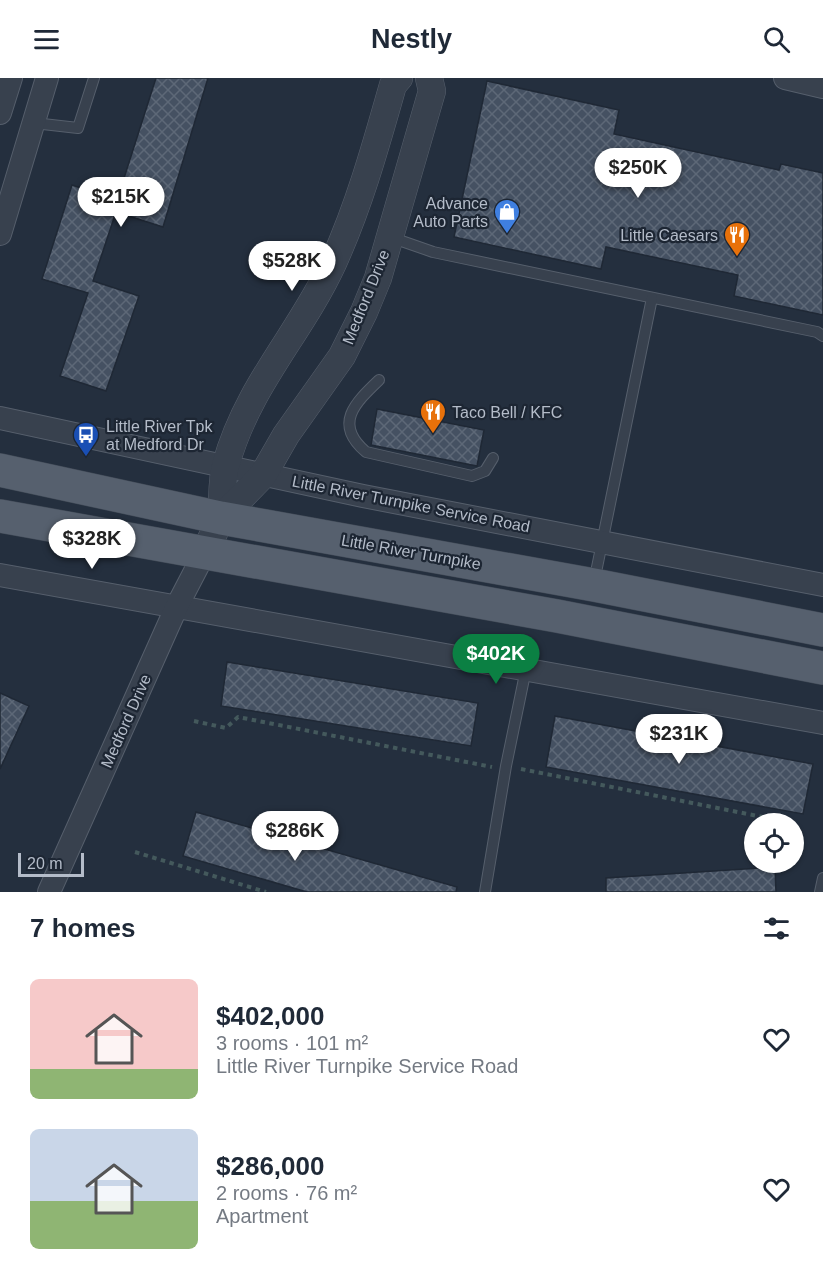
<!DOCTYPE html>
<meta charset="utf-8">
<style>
body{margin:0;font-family:Helvetica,sans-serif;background:#f2f2f3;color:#1f2937;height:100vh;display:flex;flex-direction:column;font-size:22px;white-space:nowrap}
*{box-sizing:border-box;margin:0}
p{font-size:20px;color:#747a83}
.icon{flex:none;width:33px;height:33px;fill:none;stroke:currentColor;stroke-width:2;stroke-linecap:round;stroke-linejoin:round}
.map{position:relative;height:814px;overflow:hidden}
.panel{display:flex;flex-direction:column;background:#fff;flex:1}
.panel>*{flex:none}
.tools{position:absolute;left:744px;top:735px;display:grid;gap:12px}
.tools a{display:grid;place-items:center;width:60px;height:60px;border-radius:50%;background:#fff;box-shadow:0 2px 4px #0004;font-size:30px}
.scale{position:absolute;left:18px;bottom:15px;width:66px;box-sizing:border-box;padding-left:6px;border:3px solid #b4bcc9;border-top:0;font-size:16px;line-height:21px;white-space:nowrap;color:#b4bcc9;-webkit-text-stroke:4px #1d2633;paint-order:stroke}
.price{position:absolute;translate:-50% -51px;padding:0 14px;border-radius:21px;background:#fff;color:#222;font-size:20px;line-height:39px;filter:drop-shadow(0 2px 3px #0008)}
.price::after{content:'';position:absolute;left:50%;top:36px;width:18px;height:14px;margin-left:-9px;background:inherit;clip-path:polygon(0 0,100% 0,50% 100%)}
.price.active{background:#0b8043;color:#fff}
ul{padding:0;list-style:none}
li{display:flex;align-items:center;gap:18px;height:150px;padding:0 30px}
li span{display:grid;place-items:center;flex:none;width:168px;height:120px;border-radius:9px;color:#555}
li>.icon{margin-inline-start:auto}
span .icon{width:72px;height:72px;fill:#fffc;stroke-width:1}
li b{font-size:26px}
h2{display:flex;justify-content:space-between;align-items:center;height:72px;padding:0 30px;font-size:26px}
header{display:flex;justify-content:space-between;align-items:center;height:78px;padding:0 30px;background:#fff;font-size:27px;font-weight:800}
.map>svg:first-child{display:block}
.building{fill:url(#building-cross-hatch);stroke:#1f2835;stroke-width:1.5}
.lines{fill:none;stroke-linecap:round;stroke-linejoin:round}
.service-casing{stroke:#565f6c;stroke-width:12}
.minor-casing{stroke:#565f6c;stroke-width:24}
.tertiary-casing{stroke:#565f6c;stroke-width:28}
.primary-casing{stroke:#414a57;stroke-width:34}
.path{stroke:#44595c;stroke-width:4;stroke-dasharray:4.5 4.5;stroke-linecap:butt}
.service{stroke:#38414e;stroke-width:10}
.minor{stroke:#38414e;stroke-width:22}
.tertiary{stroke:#38414e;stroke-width:27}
.primary{stroke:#56606e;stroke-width:33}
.labels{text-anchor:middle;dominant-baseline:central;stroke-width:4.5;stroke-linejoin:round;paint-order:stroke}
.poi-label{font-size:16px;fill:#b4bcc9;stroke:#1d2633;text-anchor:end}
.street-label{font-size:16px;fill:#b4bcc9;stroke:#1d2633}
</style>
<header><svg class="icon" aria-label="menu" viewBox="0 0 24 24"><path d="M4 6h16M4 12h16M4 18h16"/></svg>Nestly<svg class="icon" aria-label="search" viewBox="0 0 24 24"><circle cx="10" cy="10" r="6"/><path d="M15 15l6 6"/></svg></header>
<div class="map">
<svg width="823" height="814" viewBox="0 0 823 814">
<defs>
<pattern id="building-cross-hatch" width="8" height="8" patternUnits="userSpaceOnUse" patternTransform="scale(1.5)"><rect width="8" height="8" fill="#455162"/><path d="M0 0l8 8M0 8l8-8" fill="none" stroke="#5d6877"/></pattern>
</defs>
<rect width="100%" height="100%" fill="#242f3e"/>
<g class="building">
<path d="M 156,0 L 208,0 L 163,149 L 116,134 L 93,203 L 139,218 L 106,313 L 60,298 L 88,215 L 42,201 L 72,107 L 117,122 Z"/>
<path d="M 487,3 L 619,32 L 614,56 L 779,92 L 781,86 L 823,95 L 823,237 L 734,218 L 738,197 L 606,169 L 601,191 L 454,159 Z"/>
<path d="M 377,331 L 484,352 L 477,388 L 371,367 Z"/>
<path d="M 227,584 L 478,625 L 471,668 L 221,628 Z"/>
<path d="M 0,615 L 29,628 L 0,691 Z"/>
<path d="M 555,638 L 813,686 L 803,736 L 546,689 Z"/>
<path d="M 196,734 L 457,809 L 456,814 L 307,814 L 183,778 Z"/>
<path d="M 775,789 L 776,814 L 606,814 L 606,800 Z"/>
</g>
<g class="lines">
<defs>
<g id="service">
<path d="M 34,45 L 78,50 L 94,0"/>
<path d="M 390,159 L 433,174 L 817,254 L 823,258"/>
<path d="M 379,302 C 355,325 333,346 366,374 L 472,398 L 485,393 L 493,380"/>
<path d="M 594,504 L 652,220"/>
<path d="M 485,814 L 506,688 L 526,591"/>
<path d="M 820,814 L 823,800"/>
</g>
<g id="minor">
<path d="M 785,0 L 823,9"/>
<path d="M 0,35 L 11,0"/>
<path d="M 0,156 L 47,0"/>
<path d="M 0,340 L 363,418 L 823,507"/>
<path d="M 0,497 L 823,645"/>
<path d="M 49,814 L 177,528 L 204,476"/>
</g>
<g id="tertiary">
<path d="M 221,440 C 223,423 221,403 226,386 C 248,307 300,256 333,185 C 359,128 376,67 393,7 L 399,0"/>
<path d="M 204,476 L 221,440 L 263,397 L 286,357 L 342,278 L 364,234 L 378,200 L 432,13 L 429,0"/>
</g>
<g id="primary">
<path d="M 0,392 L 221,440 L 594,507 L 823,552"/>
<path d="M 0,438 L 557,538 L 823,590"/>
</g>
</defs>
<use href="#service" class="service-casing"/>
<use href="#minor" class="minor-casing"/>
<use href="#tertiary" class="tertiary-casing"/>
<use href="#primary" class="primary-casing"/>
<g class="path">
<path d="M 194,643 L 226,650 L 238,639 L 492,689"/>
<path d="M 521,691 L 788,744"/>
<path d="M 135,774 L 266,814"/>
</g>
<use href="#service" class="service"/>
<use href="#minor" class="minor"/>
<use href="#tertiary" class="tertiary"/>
<use href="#primary" class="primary"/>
</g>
<defs>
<symbol id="shop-pin" viewBox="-11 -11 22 30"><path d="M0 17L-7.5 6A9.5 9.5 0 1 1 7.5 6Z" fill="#3f7fe0" stroke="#1d2633"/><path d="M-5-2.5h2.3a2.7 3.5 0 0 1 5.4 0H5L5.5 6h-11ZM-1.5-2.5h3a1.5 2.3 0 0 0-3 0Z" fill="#fff"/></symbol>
<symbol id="restaurant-pin" viewBox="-11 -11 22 30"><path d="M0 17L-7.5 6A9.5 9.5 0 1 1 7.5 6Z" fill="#e8710a" stroke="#1d2633"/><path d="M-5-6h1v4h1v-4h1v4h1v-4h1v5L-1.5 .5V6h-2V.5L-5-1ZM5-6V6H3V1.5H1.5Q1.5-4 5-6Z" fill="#fff"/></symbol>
<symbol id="bus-pin" viewBox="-11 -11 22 30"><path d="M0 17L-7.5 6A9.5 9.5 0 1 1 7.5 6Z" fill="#1a4fb4" stroke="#1d2633"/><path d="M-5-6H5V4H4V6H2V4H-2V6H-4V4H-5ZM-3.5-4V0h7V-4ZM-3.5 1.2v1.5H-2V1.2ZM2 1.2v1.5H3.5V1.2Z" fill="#fff"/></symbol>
</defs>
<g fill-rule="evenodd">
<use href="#shop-pin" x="492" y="119" width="30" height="40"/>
<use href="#restaurant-pin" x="722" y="142" width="30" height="40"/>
<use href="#restaurant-pin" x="418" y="319" width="30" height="40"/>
<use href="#bus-pin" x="71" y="342" width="30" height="40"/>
</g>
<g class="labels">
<g class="poi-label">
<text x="488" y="125">Advance<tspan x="488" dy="18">Auto Parts</tspan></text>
<text x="718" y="157">Little Caesars</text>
<text x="452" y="334" text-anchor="start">Taco Bell / KFC</text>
<text x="106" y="348" text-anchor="start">Little River Tpk<tspan x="106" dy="18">at Medford Dr</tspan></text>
</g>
<g class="street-label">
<text transform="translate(366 219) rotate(-68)">Medford Drive</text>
<text transform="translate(411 426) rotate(11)">Little River Turnpike Service Road</text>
<text transform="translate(411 474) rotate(10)">Little River Turnpike</text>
<text transform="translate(126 643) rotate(-66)">Medford Drive</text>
</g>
</g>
</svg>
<div class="tools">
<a><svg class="icon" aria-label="locate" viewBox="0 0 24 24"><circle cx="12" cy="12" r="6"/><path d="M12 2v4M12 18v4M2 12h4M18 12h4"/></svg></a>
</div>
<div class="scale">20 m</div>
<b class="price" style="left:638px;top:121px">$250K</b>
<b class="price" style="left:121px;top:150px">$215K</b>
<b class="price" style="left:292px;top:214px">$528K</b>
<b class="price" style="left:92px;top:492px">$328K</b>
<b class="price active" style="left:496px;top:607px">$402K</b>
<b class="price" style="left:679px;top:687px">$231K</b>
<b class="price" style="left:295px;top:784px">$286K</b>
</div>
<section class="panel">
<h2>7 homes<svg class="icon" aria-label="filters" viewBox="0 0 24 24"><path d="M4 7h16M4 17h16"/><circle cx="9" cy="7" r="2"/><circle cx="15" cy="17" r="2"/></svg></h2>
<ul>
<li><span style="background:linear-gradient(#f6c9c9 75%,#8fb573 0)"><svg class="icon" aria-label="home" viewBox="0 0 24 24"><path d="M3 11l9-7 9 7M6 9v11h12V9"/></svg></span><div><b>$402,000</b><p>3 rooms · 101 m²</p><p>Little River Turnpike Service Road</p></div><svg class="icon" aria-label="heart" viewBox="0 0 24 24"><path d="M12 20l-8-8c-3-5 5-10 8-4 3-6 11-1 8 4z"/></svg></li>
<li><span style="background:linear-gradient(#c9d6e8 60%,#8fb573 0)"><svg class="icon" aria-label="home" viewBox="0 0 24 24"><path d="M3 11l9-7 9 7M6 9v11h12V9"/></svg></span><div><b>$286,000</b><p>2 rooms · 76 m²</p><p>Apartment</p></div><svg class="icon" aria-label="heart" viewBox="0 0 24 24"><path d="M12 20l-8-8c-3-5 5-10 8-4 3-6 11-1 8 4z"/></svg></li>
</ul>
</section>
